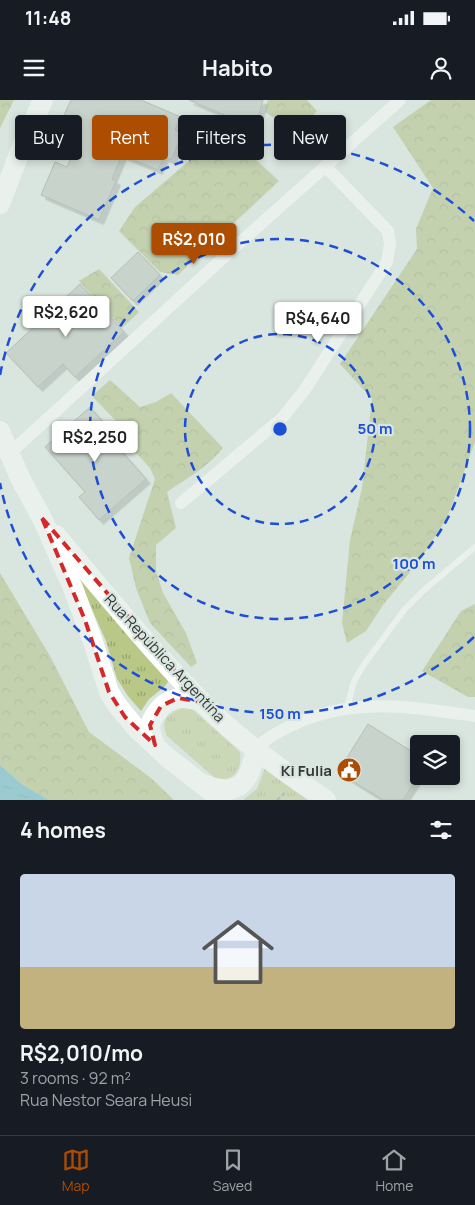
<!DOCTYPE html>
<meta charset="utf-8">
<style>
body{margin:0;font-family:Manrope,sans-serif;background:#20242c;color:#f1f3f6;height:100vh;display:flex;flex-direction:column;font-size:19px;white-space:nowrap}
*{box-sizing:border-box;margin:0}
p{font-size:16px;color:#9ea1a6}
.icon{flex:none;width:28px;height:28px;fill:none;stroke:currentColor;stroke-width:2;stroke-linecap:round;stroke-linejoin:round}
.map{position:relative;height:700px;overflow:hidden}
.sheet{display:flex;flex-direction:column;background:#171b24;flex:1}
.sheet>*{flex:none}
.top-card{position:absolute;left:15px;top:15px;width:445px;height:45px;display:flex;gap:10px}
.buttons{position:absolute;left:410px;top:635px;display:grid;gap:10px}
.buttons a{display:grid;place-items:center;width:50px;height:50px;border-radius:5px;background:#171b24;box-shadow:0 2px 8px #0003;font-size:25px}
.price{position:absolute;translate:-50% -42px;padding:0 11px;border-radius:5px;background:#fff;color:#222;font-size:16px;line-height:32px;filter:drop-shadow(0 1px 2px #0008)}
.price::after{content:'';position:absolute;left:50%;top:30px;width:15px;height:11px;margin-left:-8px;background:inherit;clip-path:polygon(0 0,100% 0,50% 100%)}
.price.active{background:#ad4d01;color:#fff}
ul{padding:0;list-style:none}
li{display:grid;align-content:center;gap:10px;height:265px;padding:0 20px}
li span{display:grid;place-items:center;height:155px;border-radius:5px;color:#555}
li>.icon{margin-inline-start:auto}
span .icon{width:90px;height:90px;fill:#fffc;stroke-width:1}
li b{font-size:21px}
h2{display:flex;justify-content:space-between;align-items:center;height:60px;padding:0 20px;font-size:21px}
.pill{padding:0 18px;border-radius:5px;background:#171b24;box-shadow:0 2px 8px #0003;font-size:18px;line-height:45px}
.pill.active{background:#ad4d01;color:#fff}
.status{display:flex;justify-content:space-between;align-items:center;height:35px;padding:0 25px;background:#171b24;direction:ltr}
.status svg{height:14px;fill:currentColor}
header{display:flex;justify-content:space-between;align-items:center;height:65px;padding:0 20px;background:#171b24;font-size:22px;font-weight:700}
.tabs{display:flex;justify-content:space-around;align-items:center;height:70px;border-top:1px solid #363941;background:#171b24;font-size:14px;color:#9ea1a6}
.tabs a{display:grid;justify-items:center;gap:2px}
.tabs .active{color:#ad4d01}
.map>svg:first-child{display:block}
.grass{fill:url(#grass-tufts)}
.forest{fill:url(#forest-crowns)}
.water{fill:url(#water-ripples)}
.building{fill:#b4bcb3;stroke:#878e86;filter:url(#shadow)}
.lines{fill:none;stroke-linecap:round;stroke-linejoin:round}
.path{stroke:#8a928e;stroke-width:2.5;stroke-dasharray:4 2.5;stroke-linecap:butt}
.lane{stroke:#fff;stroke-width:6}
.street{stroke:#fff;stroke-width:12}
.primary{stroke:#fff;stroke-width:20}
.marked{fill:none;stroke:#d62828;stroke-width:4;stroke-dasharray:10 6;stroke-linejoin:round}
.ring{fill:none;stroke:#1d4ed8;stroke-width:2.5;stroke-dasharray:9 6}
.labels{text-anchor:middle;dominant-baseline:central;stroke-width:4.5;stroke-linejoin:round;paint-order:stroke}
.street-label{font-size:15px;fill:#333735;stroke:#d9e5df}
.poi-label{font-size:15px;font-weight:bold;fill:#333735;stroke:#d9e5df;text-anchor:end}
.centre{fill:#1d4ed8;stroke:#d9e5df;stroke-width:2.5}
.ring-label{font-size:15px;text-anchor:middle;font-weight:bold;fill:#1d4ed8;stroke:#d9e5df;stroke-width:4.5;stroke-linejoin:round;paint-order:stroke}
</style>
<div class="status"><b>11:48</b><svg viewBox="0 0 49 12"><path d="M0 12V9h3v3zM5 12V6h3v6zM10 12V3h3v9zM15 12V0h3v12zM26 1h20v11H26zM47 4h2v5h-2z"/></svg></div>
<header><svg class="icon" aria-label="menu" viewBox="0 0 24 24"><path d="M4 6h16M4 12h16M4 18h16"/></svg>Habito<svg class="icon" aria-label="person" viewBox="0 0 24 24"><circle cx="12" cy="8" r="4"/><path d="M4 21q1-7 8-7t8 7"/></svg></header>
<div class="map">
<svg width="475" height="700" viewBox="0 0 475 700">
<defs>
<pattern id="grass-tufts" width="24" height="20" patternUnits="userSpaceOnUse" patternTransform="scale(1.25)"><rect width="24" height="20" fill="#b9c887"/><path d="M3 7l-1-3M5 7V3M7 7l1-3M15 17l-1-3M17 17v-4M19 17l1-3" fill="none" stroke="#97a36f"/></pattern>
<pattern id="forest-crowns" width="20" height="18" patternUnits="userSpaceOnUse" patternTransform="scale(1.25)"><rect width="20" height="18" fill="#a9b875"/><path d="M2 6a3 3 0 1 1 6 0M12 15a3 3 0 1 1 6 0" fill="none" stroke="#8a9661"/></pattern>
<pattern id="water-ripples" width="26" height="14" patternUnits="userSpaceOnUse" patternTransform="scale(1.25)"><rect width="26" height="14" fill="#4fabbe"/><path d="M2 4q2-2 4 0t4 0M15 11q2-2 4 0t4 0" fill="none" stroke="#428c9b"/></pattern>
<filter id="shadow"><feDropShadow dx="4.5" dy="4.5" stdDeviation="0" flood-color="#0004"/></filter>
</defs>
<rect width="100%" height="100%" fill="#d9e5df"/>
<g class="grass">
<path d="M 74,469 L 167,579 L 168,582 L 164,587 L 149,599 L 141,611 L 128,596 L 117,579 L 106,541 Z"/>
<path d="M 181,608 L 191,608 L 240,652 C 242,670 234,683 215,678 L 167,636 C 160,620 167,615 181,608 Z"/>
<path d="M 266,665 L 315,700 L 245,700 L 244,699 L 257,689 Z"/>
</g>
<g class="forest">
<path d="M 0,0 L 14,0 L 0,28 Z"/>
<path d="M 268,0 L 307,0 L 317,11 L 298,33 L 265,12 Z"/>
<path d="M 431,0 L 475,0 L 475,342 L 447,418 L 419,461 L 383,505 L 366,531 L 347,543 L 342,523 L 350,440 L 362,388 L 372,299 L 340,264 L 417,149 L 416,129 L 433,88 L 393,27 Z"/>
<path d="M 231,37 L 279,81 L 178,175 L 160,172 L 119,131 L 135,107 L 189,61 L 214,44 Z"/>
<path d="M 99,169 L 139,212 L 122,228 L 79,181 Z"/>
<path d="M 110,280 L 140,307 L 156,302 L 171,293 L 223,348 C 209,366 186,379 167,392 L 176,428 L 156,445 L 156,471 L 163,493 L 186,533 L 197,563 L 191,567 L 150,523 L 136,488 L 129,458 L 155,379 L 150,368 L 128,344 L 120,325 L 92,296 Z"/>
<path d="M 0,473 L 50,556 L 89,632 L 151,678 L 174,700 L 49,700 L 23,685 L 0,665 Z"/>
<path d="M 475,504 L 475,597 L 468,597 L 422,571 L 461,511 Z"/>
</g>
<path class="water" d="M 0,665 L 23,685 L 49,700 L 0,700 Z"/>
<g class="building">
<path d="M 71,0 L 141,0 L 181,17 L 175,30 L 183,33 L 171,60 L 164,57 L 158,70 L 122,55 L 112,79 L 116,81 L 99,120 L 41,95 L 55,62 L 67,67 L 77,44 L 68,40 L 60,24 Z"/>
<path d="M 189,0 L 263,0 L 255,28 Z"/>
<path d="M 138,152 L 160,175 L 133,201 L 111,178 Z"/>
<path d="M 80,184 L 124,232 L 75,277 L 63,264 L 38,287 L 6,253 Z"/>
<path d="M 90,307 L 112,333 L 108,336 L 146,379 L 99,420 L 79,397 L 85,392 L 45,347 Z"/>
<path d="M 368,624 L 419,656 L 419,675 L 403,700 L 383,700 L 338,672 Z"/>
</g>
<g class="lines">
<path class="path" d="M 277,700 L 287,691"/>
<path class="lane" d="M 347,608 L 354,581 L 365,563 L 405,509 L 424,490 L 475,447"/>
<g class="street">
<path d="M 9,354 L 235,147 L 400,0"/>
<path d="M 181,403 L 282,318 L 304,291 L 387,162 L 390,144 L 388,131 L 325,66"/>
<path d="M 256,649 C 266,638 277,633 290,626 C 352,596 410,607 475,616"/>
</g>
<g class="primary">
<path d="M 0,104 L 21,49 L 43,0"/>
<path d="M 0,331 L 21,380 L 42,418 L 73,488 L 93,542 L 109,592 L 117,605 L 135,627 L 167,657 L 222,700"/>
<path d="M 56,435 C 103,491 150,549 201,601 C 238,639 283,671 326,700"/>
<path d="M 155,645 C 153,639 150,633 150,626 C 151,622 154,616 157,612 C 168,596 184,596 202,602"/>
<path d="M 205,685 C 241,698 249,682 256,649"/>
</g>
</g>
<path d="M0 0H475V700H0ZM 42,418 L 202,602 L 178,598 L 161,606 L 150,625 L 155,645 L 125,617 L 109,592 L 85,520 Z" fill="#d9e5df" fill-opacity=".55" fill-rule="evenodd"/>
<path class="marked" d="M 42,418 L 202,602 L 178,598 L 161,606 L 150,625 L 155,645 L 125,617 L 109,592 L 85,520 Z"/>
<g class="ring">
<circle cx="280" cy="329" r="95"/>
<circle cx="280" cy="329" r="190"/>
<path d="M474 537A285 285 0 0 1 0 383M0 275A285 285 0 0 1 474 121"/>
</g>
<defs>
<symbol id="civic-disc" viewBox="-11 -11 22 22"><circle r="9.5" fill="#ad4d01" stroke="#d9e5df"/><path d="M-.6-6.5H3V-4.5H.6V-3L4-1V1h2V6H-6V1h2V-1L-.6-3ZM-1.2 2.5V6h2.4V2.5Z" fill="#fff"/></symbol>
</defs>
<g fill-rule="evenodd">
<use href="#civic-disc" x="335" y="656" width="28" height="28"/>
</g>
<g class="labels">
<g class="street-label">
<text transform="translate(165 558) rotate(47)">Rua República Argentina</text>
</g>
<g class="poi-label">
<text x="332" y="670">Ki Fulia</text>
</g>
</g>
<circle cx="280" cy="329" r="8" class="centre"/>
<g class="ring-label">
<text x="375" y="334">50 m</text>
<text x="414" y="469">100 m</text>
<text x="280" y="619">150 m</text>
</g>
</svg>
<div class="buttons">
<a><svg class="icon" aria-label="layers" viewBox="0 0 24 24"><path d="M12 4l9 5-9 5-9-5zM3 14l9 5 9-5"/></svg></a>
</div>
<b class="price active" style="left:194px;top:165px">R$2,010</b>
<b class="price" style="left:66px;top:238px">R$2,620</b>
<b class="price" style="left:318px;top:244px">R$4,640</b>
<b class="price" style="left:95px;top:363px">R$2,250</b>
<div class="top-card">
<a class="pill">Buy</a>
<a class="pill active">Rent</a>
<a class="pill">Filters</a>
<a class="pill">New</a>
</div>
</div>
<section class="sheet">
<h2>4 homes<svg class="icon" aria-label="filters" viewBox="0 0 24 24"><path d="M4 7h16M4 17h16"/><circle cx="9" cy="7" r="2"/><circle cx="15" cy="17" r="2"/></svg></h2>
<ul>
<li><span style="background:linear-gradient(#c9d6e8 60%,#c2b280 0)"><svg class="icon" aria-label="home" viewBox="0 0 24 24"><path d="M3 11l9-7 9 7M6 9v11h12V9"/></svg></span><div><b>R$2,010/mo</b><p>3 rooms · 92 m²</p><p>Rua Nestor Seara Heusi</p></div></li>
</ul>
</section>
<nav class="tabs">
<a class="active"><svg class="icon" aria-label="map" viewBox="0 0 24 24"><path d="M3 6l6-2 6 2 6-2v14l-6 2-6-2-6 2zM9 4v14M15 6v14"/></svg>Map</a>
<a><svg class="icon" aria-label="saved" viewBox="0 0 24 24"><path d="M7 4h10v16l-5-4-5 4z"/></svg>Saved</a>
<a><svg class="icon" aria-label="home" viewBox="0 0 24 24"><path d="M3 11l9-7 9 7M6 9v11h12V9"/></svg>Home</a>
</nav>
